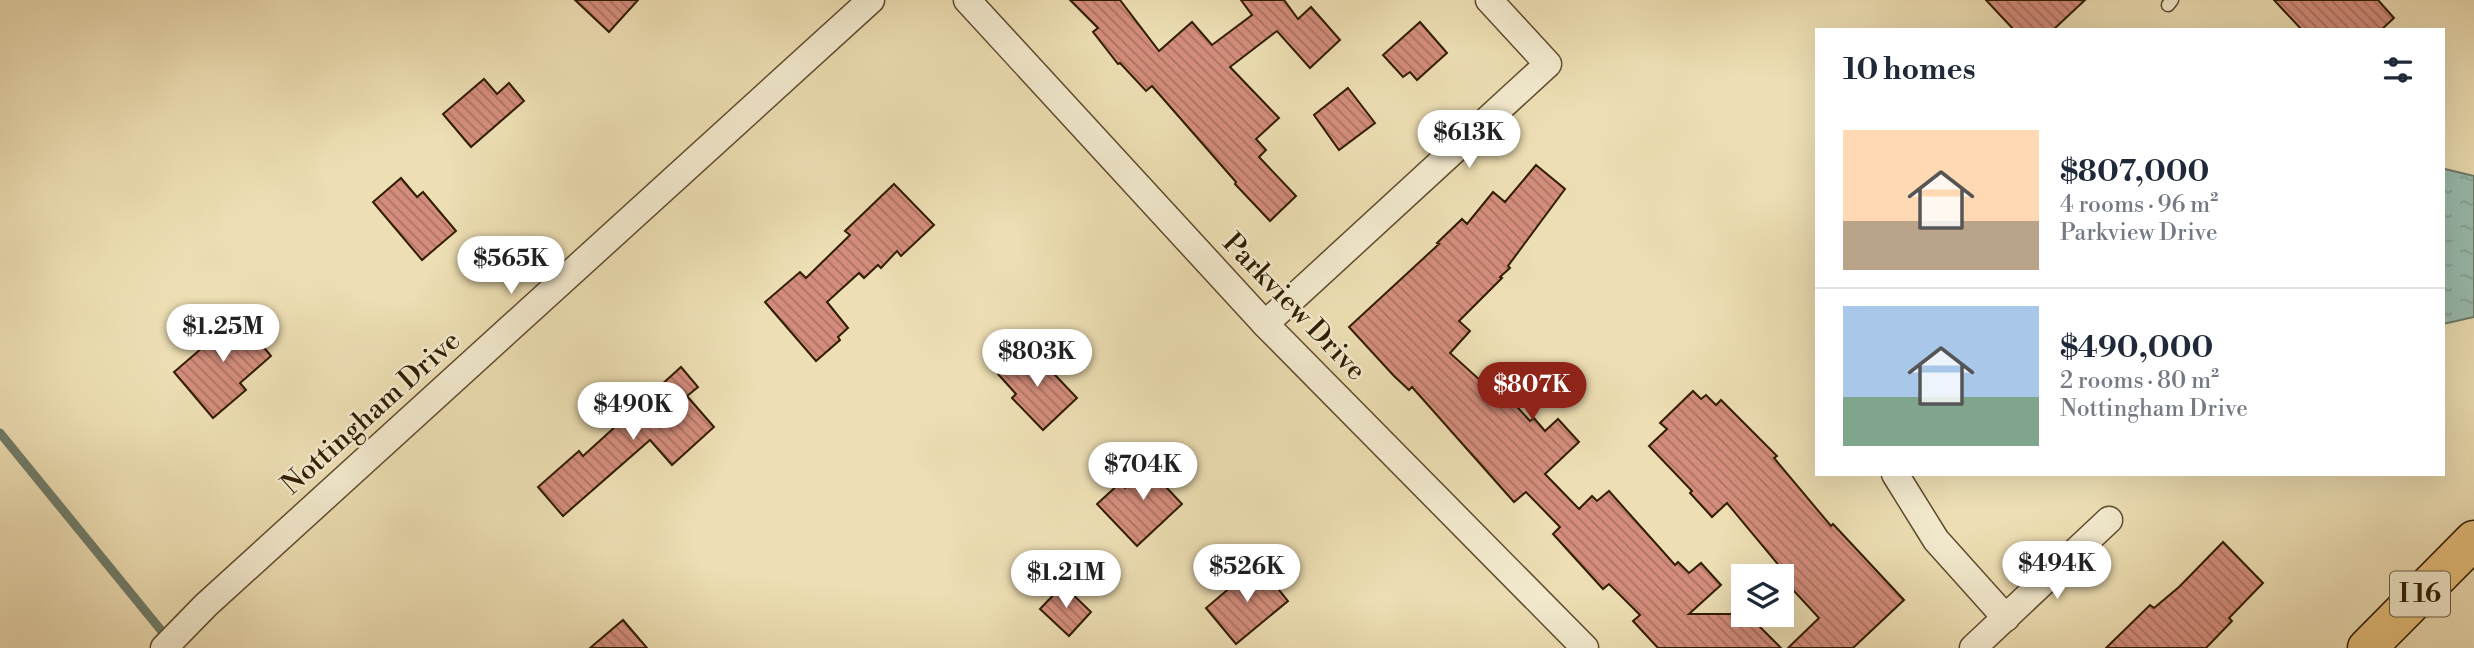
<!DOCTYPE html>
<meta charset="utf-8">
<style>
body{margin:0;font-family:"Libre Bodoni",serif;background:#f6f6f7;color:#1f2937;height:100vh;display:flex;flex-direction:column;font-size:26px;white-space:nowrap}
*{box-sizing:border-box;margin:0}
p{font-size:23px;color:#747a83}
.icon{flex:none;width:38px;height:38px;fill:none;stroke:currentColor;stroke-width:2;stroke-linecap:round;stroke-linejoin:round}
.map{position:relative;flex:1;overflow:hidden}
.side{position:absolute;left:1815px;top:28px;width:630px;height:448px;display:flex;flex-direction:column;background:#fff;border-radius:0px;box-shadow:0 7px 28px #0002}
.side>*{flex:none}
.buttons{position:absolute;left:1731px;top:564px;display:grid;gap:14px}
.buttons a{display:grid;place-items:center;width:63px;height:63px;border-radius:0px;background:#fff;box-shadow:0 7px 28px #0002;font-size:35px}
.price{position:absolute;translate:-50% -60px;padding:0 16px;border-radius:24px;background:#fff;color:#222;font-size:23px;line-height:46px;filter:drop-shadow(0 2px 4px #0008)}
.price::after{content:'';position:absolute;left:50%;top:42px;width:21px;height:16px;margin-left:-10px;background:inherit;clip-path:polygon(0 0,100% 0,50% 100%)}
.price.active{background:#8f2418;color:#fff}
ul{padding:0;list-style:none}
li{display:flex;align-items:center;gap:21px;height:175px;padding:0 28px}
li+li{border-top:2px solid #e0e1e3}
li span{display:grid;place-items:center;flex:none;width:196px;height:140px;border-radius:0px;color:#555}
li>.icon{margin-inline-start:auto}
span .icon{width:84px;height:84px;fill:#fffc;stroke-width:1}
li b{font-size:30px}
h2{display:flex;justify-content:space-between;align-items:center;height:84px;padding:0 28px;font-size:30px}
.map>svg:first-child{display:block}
.water{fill:url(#water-ripples);stroke:#6f7c69;stroke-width:2}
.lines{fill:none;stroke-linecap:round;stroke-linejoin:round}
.stream{stroke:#6f7c69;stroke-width:9}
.building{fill:url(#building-back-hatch);stroke:#301c01;stroke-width:2}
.service-casing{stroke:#5f4c2e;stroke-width:15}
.minor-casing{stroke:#5f4c2e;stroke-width:29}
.motorway-casing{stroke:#301c01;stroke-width:41}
.service{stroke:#f3eace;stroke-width:12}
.minor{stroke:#f3eace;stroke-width:26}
.motorway{stroke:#e6bf7a;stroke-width:38}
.labels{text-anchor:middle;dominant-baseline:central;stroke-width:5;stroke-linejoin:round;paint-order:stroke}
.shield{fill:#f3eace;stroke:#6a5a3e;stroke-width:2}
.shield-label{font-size:26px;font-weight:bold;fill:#301c01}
.street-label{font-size:28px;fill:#301c01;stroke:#f3eace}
</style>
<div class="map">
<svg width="2474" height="648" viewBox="0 0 2474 648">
<defs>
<pattern id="water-ripples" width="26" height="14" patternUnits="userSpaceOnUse" patternTransform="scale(1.75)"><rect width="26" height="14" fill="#99bcae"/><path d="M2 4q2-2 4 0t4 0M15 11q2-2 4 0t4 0" fill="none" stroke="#84a194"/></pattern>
<pattern id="building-back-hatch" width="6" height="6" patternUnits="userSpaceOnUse" patternTransform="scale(1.75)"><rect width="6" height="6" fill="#d48d7c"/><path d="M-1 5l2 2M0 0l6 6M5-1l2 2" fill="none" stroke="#ac7263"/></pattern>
</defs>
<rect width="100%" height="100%" fill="#eddeb3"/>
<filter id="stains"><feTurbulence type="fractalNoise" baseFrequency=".00286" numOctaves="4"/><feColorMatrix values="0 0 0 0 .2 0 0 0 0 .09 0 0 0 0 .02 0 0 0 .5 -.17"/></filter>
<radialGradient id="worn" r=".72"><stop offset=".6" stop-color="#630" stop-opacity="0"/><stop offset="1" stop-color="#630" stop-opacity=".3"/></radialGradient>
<path class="water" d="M 2445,169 L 2474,176 L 2474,317 L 2443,324 L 2443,171 Z"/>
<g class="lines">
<path class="stream" d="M 0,433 L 169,640"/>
</g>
<g class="building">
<path d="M 575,0 L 638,0 L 609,32 Z"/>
<path d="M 1070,0 L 1120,0 L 1159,51 L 1192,22 L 1212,45 L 1252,15 L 1241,0 L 1284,0 L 1298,19 L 1311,7 L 1340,40 L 1310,68 L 1277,31 L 1230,67 L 1279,118 L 1256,139 L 1266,150 L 1259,157 L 1296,196 L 1270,221 L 1235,184 L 1236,182 L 1152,86 L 1146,91 L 1120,63 L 1118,64 L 1093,32 L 1098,28 Z"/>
<path d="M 1986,0 L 2085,0 L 2053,30 L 2014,30 Z"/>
<path d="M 2274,0 L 2378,0 L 2394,18 L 2381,30 L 2302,30 Z"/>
<path d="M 1420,22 L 1447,53 L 1417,80 L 1410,72 L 1403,77 L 1383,55 Z"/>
<path d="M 484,79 L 497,94 L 509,83 L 524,101 L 471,147 L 443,114 Z"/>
<path d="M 1348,88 L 1375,123 L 1339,150 L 1314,115 Z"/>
<path d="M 1536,165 L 1565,189 L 1508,266 L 1510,268 L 1500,277 L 1502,278 L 1459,321 L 1470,331 L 1450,353 L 1482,382 L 1489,376 L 1530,421 L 1534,418 L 1545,431 L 1558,419 L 1579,442 L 1545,474 L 1579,509 L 1592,496 L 1597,501 L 1609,491 L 1675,565 L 1678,562 L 1689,573 L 1701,563 L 1721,585 L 1689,614 L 1747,614 L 1781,648 L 1658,648 L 1633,621 L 1640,615 L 1609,584 L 1603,589 L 1553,534 L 1560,527 L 1526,492 L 1514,502 L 1412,387 L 1409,390 L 1394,376 L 1349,327 L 1439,244 L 1437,243 L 1462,219 L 1467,224 L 1493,192 L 1505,202 Z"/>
<path d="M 401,178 L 417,197 L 423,192 L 456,231 L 422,260 L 373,202 Z"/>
<path d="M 894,184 L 934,225 L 901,256 L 897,251 L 881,268 L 878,265 L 864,278 L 859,273 L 827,302 L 848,328 L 838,337 L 840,340 L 816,361 L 765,302 L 800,272 L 806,278 L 850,235 L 845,231 Z"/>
<path d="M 232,309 L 271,356 L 240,383 L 246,390 L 213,418 L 174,372 L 209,342 L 202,334 Z"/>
<path d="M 1022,350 L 1030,357 L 1034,353 L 1077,398 L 1043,430 L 1012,398 L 1016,394 L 998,374 Z"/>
<path d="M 681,367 L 698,387 L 687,396 L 714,427 L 672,465 L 650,440 L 563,516 L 538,487 L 579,451 L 583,456 Z"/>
<path d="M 1693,391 L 1701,399 L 1706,395 L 1716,405 L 1721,400 L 1777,456 L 1774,458 L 1831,526 L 1833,524 L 1904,600 L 1853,648 L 1788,648 L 1819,618 L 1782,578 L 1786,574 L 1727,503 L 1712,517 L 1690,493 L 1692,491 L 1649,446 L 1667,429 L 1660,423 Z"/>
<path d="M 1159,455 L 1177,475 L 1165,486 L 1182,504 L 1137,546 L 1097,504 L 1120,483 L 1125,488 Z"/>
<path d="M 2223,542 L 2263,583 L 2229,618 L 2232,621 L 2206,648 L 2106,648 L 2150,605 L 2154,608 L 2179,587 Z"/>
<path d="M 1258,564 L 1288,601 L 1236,644 L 1206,608 Z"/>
<path d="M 1063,585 L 1091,612 L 1069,636 L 1040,609 Z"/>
<path d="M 623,620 L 647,648 L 590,648 Z"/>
</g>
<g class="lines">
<defs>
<path id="service" d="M 2168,5 L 2172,0"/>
<g id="minor">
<path d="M 967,0 L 1265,324 L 1585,648"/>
<path d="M 1265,324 L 1548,64 L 1489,0"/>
<path d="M 1895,474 L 1936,540 L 2006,618"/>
<path d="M 164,648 L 206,605 L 871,0"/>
<path d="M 1973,648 L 2109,520"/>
</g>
<path id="motorway" d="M 2367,648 L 2474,540"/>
</defs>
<use href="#service" class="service-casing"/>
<use href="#minor" class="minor-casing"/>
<use href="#motorway" class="motorway-casing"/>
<use href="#service" class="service"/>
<use href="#minor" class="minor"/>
<use href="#motorway" class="motorway"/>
</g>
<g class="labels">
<rect class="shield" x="2390" y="571.5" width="60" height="45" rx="5"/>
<g class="shield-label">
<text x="2420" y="594">I 16</text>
</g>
<g class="street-label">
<text transform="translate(1294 307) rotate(46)">Parkview Drive</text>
<text transform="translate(371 413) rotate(-42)">Nottingham Drive</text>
</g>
</g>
<rect width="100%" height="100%" filter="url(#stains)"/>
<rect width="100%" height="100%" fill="url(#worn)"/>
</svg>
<div class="buttons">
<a><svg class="icon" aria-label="layers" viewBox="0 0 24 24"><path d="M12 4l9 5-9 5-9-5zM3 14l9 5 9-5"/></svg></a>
</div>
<b class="price" style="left:1469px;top:170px">$613K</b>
<b class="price" style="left:511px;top:296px">$565K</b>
<b class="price" style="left:223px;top:364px">$1.25M</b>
<b class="price" style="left:1037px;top:389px">$803K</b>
<b class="price active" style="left:1532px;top:422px">$807K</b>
<b class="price" style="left:633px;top:442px">$490K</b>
<b class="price" style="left:1143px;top:502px">$704K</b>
<b class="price" style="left:2057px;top:601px">$494K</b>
<b class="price" style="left:1247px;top:604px">$526K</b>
<b class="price" style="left:1066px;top:610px">$1.21M</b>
<section class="side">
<h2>10 homes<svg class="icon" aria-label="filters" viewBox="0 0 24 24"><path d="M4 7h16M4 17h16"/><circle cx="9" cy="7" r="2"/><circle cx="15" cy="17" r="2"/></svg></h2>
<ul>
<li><span style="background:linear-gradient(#ffd9b3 65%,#b9a48a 0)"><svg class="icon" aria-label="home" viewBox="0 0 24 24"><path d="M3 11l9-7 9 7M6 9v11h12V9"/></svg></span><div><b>$807,000</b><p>4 rooms · 96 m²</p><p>Parkview Drive</p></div></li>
<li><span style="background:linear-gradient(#a9c7e8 65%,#7fa58c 0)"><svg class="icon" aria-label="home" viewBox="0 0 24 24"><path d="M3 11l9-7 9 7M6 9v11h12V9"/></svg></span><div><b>$490,000</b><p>2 rooms · 80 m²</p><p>Nottingham Drive</p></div></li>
</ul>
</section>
</div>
